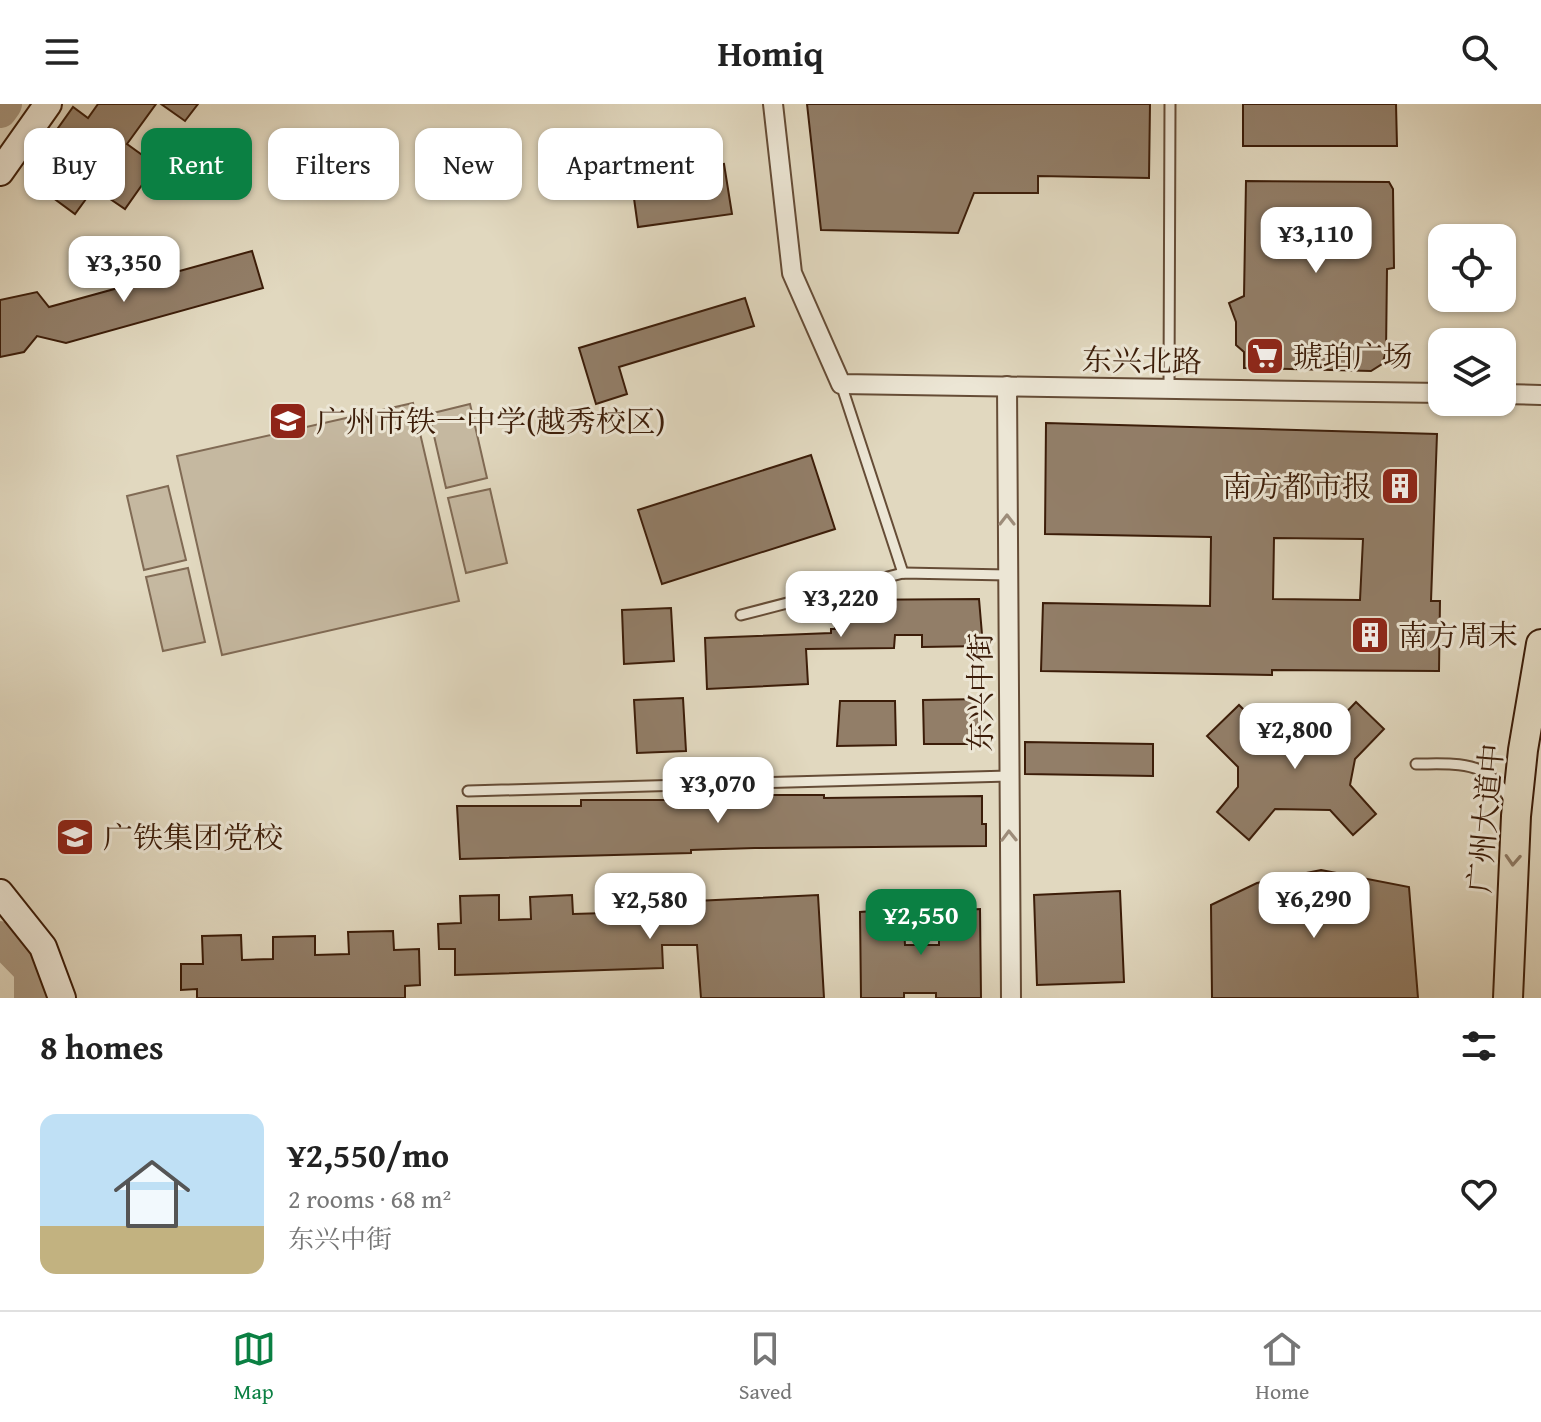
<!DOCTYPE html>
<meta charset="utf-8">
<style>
body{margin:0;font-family:"Gentium Book Plus","Noto Serif SC",serif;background:#f6f6f6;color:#222;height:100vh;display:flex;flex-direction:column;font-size:30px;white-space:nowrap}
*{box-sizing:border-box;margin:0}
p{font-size:26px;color:#767676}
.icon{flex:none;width:44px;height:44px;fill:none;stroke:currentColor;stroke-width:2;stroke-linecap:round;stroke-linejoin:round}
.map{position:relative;height:894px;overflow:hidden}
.drawer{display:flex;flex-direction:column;background:#fff;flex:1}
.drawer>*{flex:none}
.banner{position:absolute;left:24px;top:24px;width:800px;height:72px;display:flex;gap:16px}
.controls{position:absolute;left:1428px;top:120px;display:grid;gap:16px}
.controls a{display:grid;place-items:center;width:88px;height:88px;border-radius:16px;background:#fff;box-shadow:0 2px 6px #0004;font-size:40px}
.price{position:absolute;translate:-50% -68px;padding:0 18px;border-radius:16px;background:#fff;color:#222;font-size:26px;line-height:52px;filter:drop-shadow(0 2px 4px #0008)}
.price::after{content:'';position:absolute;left:50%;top:48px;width:24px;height:18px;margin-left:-12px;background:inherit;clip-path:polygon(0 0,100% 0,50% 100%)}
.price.current{background:#0b8043;color:#fff}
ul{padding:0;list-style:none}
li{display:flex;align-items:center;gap:24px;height:200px;padding:0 40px}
li span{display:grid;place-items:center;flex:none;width:224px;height:160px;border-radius:16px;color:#555}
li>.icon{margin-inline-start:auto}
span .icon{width:96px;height:96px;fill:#fffc;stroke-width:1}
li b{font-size:34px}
h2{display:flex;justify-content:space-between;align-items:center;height:96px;padding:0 40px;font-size:34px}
.tag{padding:0 28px;border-radius:16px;background:#fff;box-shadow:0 2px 6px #0004;font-size:28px;line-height:72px}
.tag.current{background:#0b8043;color:#fff}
header{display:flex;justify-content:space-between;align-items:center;height:104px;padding:0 40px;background:#fff;font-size:36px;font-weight:800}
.dock{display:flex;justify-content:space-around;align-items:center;height:112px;border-top:2px solid #e0e0e0;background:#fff;font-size:22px;color:#767676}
.dock a{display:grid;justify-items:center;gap:4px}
.dock .current{color:#0b8043}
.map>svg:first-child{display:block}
.green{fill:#c5b8a0;stroke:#806a54;stroke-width:2}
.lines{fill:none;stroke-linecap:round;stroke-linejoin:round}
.river{stroke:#a99881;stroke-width:34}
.building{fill:#927e68;stroke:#3c1d09;stroke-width:2;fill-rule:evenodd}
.lane-casing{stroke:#654c36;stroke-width:13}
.street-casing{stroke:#654c36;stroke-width:22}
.secondary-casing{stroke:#3c1d09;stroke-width:30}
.primary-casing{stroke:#3c1d09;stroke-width:32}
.lane{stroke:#ece6d5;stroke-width:9}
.street{stroke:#ece6d5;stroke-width:18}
.secondary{stroke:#ece6d5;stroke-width:26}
.primary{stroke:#e1d8bf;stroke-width:28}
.oneway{stroke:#9d8c79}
.oneway2{stroke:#8e7a64}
.labels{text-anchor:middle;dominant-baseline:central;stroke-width:6;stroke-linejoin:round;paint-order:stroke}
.poi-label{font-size:30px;fill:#3c1d09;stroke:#ece6d5;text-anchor:start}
.street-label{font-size:30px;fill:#3c1d09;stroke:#ece6d5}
</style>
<header><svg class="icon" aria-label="menu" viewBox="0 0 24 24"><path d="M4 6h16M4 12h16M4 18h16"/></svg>Homiq<svg class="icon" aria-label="search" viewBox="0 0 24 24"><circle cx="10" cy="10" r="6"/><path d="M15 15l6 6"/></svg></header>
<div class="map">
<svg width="1541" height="894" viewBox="0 0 1541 894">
<rect width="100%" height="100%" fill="#e1d8bf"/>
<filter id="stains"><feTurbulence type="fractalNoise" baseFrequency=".0025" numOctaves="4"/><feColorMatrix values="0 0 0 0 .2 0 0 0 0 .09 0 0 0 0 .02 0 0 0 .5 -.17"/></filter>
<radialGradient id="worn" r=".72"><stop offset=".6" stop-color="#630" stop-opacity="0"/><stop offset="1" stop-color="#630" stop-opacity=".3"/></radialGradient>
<g class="green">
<path d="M 413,299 L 459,497 L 222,551 L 177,352 Z"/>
<path d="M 470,300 L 487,374 L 446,384 L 429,310 Z"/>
<path d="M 168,382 L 186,456 L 144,466 L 127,392 Z"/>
<path d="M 490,385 L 507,459 L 466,469 L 448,394 Z"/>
<path d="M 188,464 L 205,538 L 163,547 L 146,473 Z"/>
</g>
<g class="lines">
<g class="river">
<path d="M 0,7 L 5,0"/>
<path d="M 0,834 L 31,866 L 31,894"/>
</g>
</g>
<g class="building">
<path d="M 98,0 L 156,0 L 127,40 L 156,61 L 125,105 L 94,84 L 75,110 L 37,82 L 55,58 L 41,48 L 73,3 L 88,14 Z"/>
<path d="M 161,0 L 198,0 L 185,17 Z"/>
<path d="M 807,0 L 1150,0 L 1149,74 L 1038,72 L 1038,89 L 974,89 L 958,129 L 821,126 Z"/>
<path d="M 1243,0 L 1396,0 L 1397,42 L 1243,42 Z"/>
<path d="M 724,60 L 732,110 L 638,123 L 631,73 Z"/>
<path d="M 1246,77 L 1389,78 L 1393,85 L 1394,164 L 1387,165 L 1386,248 L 1382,260 L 1371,267 L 1244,264 L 1244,248 L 1236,241 L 1236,218 L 1229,199 L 1244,192 Z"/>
<path d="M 252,147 L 263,184 L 66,239 L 37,232 L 24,248 L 0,253 L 0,196 L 37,188 L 49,203 Z"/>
<path d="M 745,194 L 754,222 L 619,263 L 627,290 L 596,300 L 579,244 Z"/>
<path d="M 1046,319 L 1437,330 L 1431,497 L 1440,497 L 1439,567 L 1272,566 L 1272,571 L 1041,567 L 1043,499 L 1210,502 L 1211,433 L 1045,430 ZM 1274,434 L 1363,435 L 1360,496 L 1273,495 Z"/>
<path d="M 811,351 L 835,425 L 662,480 L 638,406 Z"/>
<path d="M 979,495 L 983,542 L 922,543 L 922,531 L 895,531 L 894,544 L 806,545 L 808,580 L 707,585 L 705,534 L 831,529 L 831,525 L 835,525 L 835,496 Z"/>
<path d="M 671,504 L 674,557 L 624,560 L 622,506 Z"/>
<path d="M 683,594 L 686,647 L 637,649 L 634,596 Z"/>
<path d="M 981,595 L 981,624 L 985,624 L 985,640 L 924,640 L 923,596 Z"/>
<path d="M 840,597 L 895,597 L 896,641 L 837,642 Z"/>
<path d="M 1356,598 L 1384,625 L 1355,655 L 1350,681 L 1376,710 L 1353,731 L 1330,706 L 1275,705 L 1249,736 L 1217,708 L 1238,683 L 1238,663 L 1207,632 L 1239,601 L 1278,640 L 1317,639 Z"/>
<path d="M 1025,638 L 1153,640 L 1153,672 L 1025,670 Z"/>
<path d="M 709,691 L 824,691 L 824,694 L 982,692 L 982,720 L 986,720 L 986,742 L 755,744 L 691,746 L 691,749 L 460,755 L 457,702 L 581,702 L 581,696 L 709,696 Z"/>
<path d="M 1321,766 L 1409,783 L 1418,894 L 1212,894 L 1211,801 L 1257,779 Z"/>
<path d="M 650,786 L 651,805 L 695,804 L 695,797 L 818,791 L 824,894 L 701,894 L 697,841 L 662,841 L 663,864 L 455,871 L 455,845 L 439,845 L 438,820 L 461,819 L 460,792 L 499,791 L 499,816 L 531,815 L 530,793 L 572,791 L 573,810 L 606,809 L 606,788 Z"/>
<path d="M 1120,787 L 1124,878 L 1037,881 L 1034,791 Z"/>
<path d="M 903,805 L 905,841 L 939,841 L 939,807 L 980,805 L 981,894 L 936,894 L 936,889 L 904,889 L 904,894 L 861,894 L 860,808 Z"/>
<path d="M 393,827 L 394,846 L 419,845 L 420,881 L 405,882 L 405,894 L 197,894 L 197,885 L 181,886 L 181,860 L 203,860 L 202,832 L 241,831 L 242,856 L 273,855 L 273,833 L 315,832 L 315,851 L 349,850 L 348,828 Z"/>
</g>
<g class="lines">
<defs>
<g id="lane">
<path d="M 841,280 L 903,469"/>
<path d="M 1169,284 L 1170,0"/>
<path d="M 741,511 L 903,469 L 1008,471"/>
<path d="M 1416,660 C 1456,660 1491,655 1510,698"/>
<path d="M 468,687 L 1009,672"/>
</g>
<g id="street">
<path d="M 773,0 L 792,169 L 841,280 L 1442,289"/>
<path d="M 1007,282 L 1011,894"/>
<path d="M 1502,290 L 1541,291"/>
</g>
<g id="secondary">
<path d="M 0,68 L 48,0"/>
<path d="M 0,789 L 43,843 L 62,894"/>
</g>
<path id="primary" d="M 1508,894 L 1516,712 L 1523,646 L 1541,540"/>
</defs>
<use href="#lane" class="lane-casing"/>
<use href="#street" class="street-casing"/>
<use href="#secondary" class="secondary-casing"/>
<use href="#primary" class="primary-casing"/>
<use href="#lane" class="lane"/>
<use href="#street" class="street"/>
<use href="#secondary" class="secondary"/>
<use href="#primary" class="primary"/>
</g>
<defs><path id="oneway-chevron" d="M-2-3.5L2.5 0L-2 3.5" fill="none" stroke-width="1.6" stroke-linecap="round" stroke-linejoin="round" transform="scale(2)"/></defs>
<g class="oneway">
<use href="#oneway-chevron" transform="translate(1007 416) rotate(-90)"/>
<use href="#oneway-chevron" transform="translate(1009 732) rotate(-91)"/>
</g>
<use class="oneway2" href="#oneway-chevron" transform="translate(1513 756) rotate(93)"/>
<defs>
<symbol id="supermarket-square" viewBox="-11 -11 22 22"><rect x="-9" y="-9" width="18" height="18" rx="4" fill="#8f2418" stroke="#ece6d5"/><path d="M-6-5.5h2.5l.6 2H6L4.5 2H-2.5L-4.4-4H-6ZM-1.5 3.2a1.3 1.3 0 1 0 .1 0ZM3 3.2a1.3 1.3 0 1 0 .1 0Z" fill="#fff"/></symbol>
<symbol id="school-square" viewBox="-11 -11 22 22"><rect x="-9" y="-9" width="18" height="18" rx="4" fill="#8f2418" stroke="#ece6d5"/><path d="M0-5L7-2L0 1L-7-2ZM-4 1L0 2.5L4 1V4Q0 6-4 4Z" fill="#fff"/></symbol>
<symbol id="building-square" viewBox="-11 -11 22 22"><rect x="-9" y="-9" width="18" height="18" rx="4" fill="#8f2418" stroke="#ece6d5"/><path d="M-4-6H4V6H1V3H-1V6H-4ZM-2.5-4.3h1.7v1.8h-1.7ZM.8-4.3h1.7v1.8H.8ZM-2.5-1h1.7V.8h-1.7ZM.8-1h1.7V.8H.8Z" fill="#fff"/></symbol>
</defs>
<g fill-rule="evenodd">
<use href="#supermarket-square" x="1243" y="230" width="44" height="44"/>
<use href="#school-square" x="266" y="295" width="44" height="44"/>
<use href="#building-square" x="1378" y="360" width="44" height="44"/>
<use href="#building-square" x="1348" y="509" width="44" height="44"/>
<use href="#school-square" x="53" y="711" width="44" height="44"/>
</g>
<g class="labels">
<g class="poi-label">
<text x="1293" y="252">琥珀广场</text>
<text x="316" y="317">广州市铁一中学(越秀校区)</text>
<text x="1372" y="382" text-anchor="end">南方都市报</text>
<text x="1398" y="531">南方周末</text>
<text x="103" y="733">广铁集团党校</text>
</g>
<g class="street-label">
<text transform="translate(1142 256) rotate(1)">东兴北路</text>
<text transform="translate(980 588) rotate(-90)">东兴中街</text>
<text transform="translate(1485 714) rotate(-85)">广州大道中</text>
</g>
</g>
<rect width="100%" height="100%" filter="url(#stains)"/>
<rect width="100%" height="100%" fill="url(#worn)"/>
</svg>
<div class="controls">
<a><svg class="icon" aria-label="locate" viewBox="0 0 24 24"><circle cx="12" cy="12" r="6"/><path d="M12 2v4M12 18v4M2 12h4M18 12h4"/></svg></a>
<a><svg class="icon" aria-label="layers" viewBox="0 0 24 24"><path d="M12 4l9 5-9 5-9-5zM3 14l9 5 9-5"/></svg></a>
</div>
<b class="price" style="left:1316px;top:171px">¥3,110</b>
<b class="price" style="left:124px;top:200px">¥3,350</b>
<b class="price" style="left:841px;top:535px">¥3,220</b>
<b class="price" style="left:1295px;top:667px">¥2,800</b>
<b class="price" style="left:718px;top:721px">¥3,070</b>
<b class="price" style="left:1314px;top:836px">¥6,290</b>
<b class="price" style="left:650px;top:837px">¥2,580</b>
<b class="price current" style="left:921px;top:853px">¥2,550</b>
<div class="banner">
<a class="tag">Buy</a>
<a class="tag current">Rent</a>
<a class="tag">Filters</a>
<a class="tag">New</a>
<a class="tag">Apartment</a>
</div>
</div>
<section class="drawer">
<h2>8 homes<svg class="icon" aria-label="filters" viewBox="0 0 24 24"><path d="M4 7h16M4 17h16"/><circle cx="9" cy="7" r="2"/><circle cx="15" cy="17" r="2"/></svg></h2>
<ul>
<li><span style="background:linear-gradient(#bfe0f5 70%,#c2b280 0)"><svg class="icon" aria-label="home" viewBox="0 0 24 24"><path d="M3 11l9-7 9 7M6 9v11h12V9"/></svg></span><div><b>¥2,550/mo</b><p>2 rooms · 68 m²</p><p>东兴中街</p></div><svg class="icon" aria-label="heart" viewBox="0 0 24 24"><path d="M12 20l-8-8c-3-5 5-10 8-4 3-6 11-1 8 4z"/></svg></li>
</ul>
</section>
<nav class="dock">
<a class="current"><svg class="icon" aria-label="map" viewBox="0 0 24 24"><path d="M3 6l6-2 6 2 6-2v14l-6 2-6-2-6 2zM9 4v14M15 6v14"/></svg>Map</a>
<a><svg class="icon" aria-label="saved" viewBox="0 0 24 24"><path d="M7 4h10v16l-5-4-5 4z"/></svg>Saved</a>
<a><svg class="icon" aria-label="home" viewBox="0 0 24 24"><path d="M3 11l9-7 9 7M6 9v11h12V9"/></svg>Home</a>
</nav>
